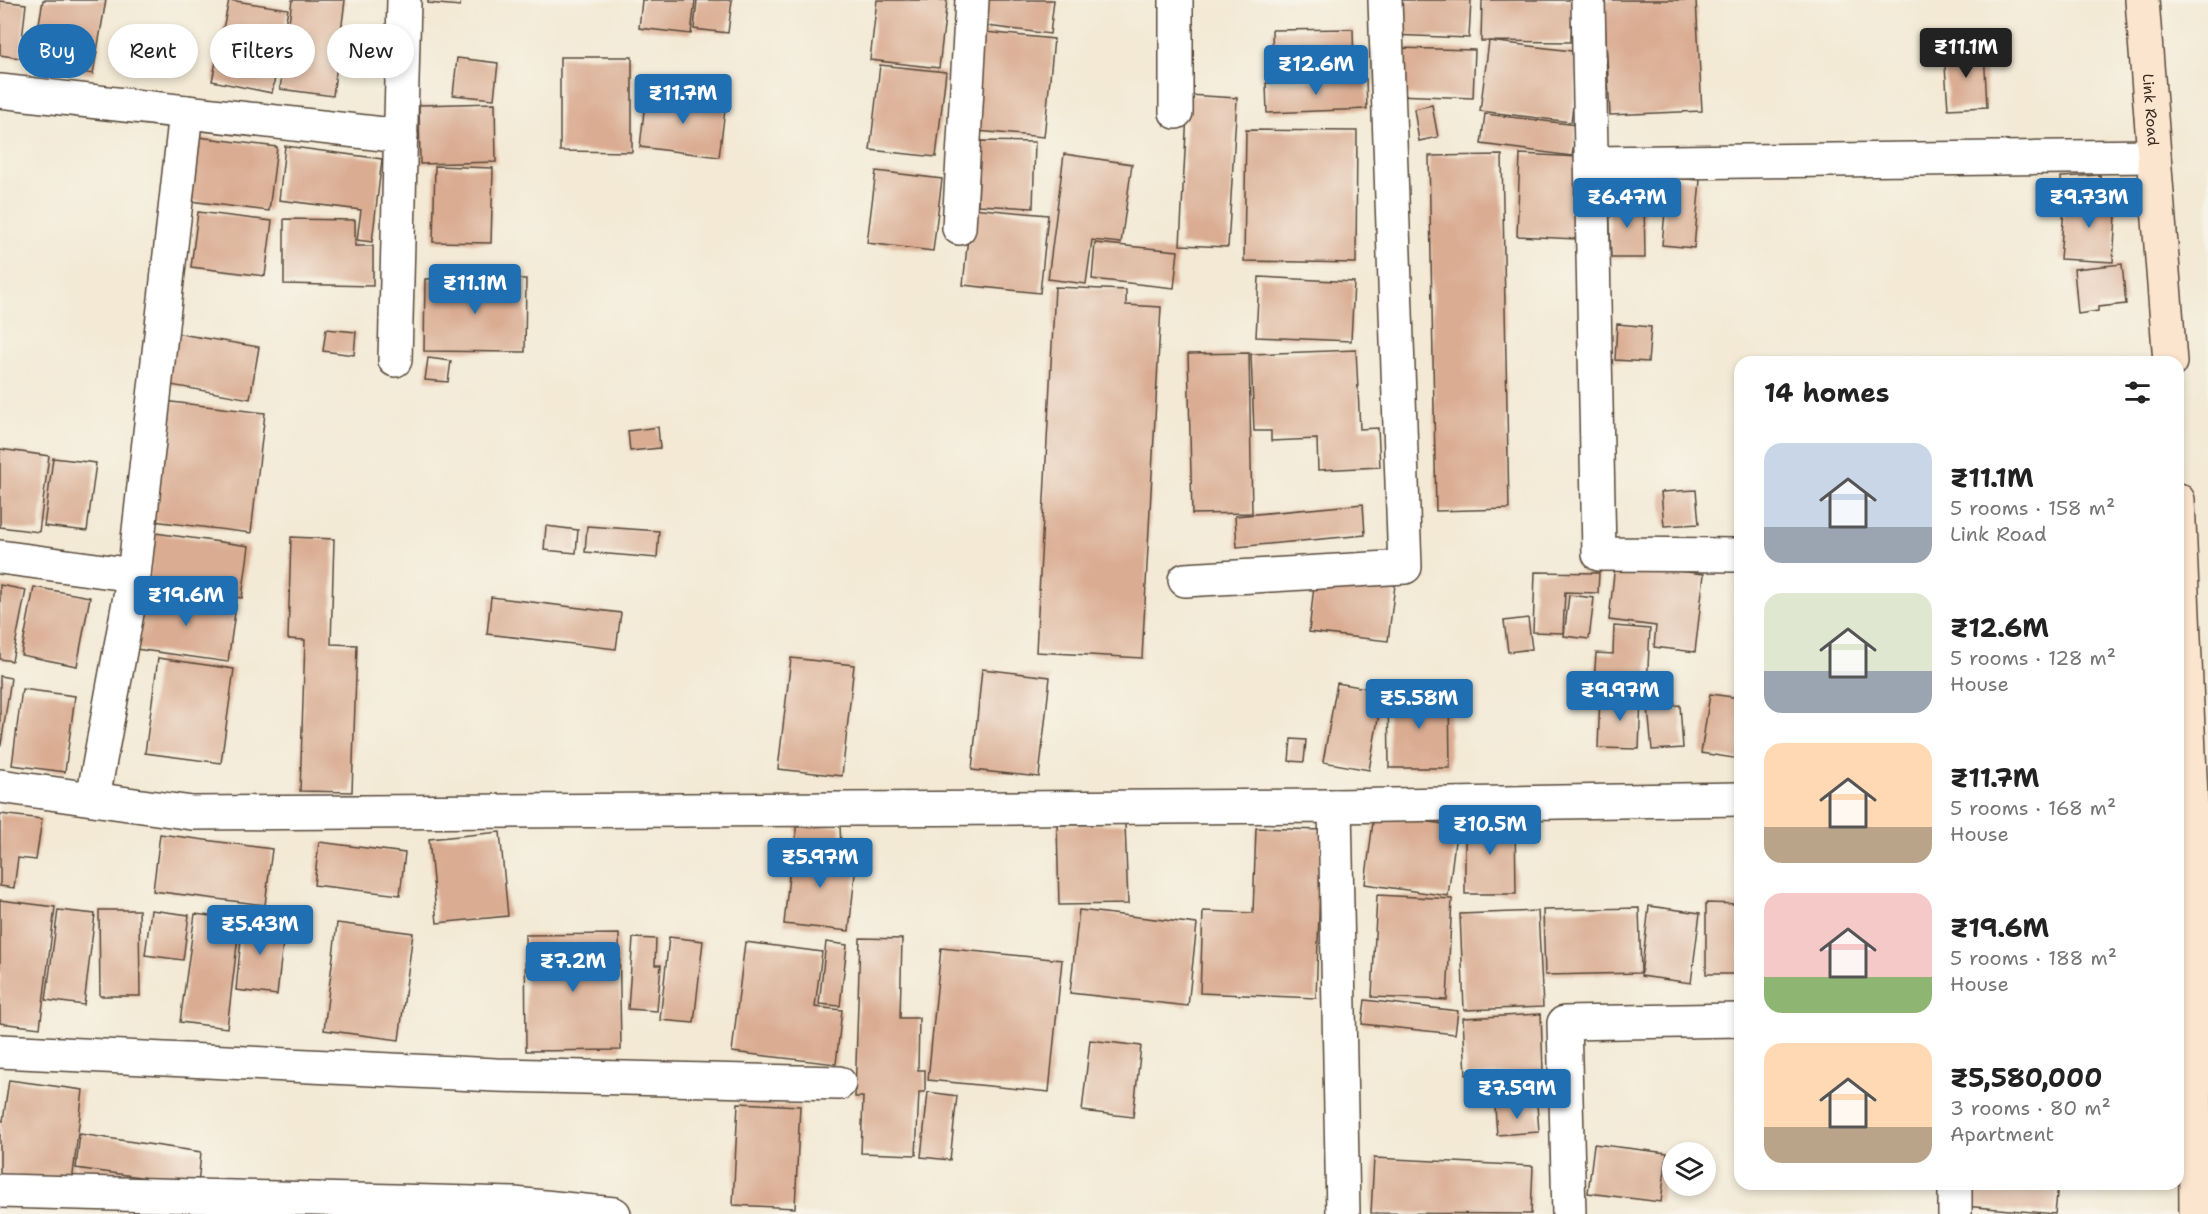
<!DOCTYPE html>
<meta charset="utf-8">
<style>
body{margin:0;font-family:"Shantell Sans",sans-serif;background:#f2f2f2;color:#222;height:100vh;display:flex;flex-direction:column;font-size:22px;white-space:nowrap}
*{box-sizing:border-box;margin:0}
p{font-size:20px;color:#767676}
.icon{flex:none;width:33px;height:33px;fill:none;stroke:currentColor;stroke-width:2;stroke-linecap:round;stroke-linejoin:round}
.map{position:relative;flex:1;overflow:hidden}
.details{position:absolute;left:1734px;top:356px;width:450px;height:834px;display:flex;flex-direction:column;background:#fff;border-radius:18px;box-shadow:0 3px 9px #0003}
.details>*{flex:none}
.banner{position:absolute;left:18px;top:24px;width:570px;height:54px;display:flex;gap:12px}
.controls{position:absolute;left:1662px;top:1142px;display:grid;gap:12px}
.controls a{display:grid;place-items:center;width:54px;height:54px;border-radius:50%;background:#fff;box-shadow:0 3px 9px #0003;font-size:30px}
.price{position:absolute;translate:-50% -51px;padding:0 14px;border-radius:6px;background:#1f6fb2;color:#fff;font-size:20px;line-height:39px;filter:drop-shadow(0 2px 3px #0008)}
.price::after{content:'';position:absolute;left:50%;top:36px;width:18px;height:14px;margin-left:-9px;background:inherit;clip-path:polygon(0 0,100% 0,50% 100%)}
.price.current{background:#222;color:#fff}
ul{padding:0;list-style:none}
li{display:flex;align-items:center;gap:18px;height:150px;padding:0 30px}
li span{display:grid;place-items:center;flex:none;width:168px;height:120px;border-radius:18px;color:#555}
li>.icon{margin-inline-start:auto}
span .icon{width:72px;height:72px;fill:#fffc;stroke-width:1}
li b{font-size:26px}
h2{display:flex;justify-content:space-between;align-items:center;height:72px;padding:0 30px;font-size:26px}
.pill{padding:0 21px;border-radius:27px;background:#fff;box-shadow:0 3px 9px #0003;font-size:21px;line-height:54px}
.pill.current{background:#1f6fb2;color:#fff}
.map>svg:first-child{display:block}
.building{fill:#daad93}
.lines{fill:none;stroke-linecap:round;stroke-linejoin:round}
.street-casing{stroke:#574739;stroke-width:36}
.secondary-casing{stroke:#574739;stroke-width:36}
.street{stroke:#fff;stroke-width:33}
.secondary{stroke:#fbe5cf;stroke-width:33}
.labels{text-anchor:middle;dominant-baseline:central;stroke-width:5;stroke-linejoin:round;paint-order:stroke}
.street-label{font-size:15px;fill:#3b2a1e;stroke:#f7f3e8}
</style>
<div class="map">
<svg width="2208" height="1214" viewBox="0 0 2208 1214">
<rect width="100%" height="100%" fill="#f7f3e8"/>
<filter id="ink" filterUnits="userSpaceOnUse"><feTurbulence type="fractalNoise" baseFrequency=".0167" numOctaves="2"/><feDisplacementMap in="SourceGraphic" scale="12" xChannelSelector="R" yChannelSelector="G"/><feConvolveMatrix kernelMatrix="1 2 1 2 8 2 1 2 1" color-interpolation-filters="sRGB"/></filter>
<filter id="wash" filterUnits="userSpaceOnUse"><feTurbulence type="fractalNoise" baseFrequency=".008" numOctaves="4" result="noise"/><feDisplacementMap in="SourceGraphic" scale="24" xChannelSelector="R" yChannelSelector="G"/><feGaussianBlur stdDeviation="1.35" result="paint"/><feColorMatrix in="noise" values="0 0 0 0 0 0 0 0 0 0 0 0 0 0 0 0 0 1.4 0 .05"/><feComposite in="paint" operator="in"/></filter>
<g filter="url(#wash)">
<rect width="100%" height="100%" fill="#f3e9d4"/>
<g id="blocks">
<g class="building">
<path d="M 43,0 L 106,0 L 93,74 L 32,64 Z"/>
<path d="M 229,0 L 288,9 L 272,93 L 212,81 Z"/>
<path d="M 292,0 L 345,0 L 333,96 L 280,89 Z"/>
<path d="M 428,0 L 461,0 L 460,6 L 428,3 Z"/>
<path d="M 642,0 L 695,0 L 691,34 L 639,28 Z"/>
<path d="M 697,0 L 732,0 L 728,33 L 694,29 Z"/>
<path d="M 877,0 L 947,0 L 939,68 L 870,60 Z"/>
<path d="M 974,0 L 1054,0 L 1050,34 L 971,24 Z"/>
<path d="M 1391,0 L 1471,0 L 1469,38 L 1389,35 Z"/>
<path d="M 1482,0 L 1572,0 L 1571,42 L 1481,41 Z"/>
<path d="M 1604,0 L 1696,0 L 1702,111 L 1610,115 Z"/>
<path d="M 0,1 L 26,4 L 20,58 L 0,55 Z"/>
<path d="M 1353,29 L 1354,68 L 1273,69 L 1272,30 Z"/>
<path d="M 975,31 L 1054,39 L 1044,137 L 966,130 Z"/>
<path d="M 1489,41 L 1580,52 L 1571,122 L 1480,111 Z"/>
<path d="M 1397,48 L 1475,50 L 1473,98 L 1396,95 Z"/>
<path d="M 1984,50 L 1987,107 L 1948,109 L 1944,52 Z"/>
<path d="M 560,57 L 632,57 L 632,152 L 560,151 Z"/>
<path d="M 457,58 L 498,63 L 494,99 L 453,95 Z"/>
<path d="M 880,65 L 946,72 L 936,157 L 870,150 Z"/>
<path d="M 1366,79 L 1367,109 L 1267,113 L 1266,83 Z"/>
<path d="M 646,93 L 726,102 L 719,157 L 640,147 Z"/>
<path d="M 1188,95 L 1237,98 L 1228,247 L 1180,245 Z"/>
<path d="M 495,103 L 496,162 L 420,164 L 419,105 Z"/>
<path d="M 1432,105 L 1438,137 L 1419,141 L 1414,109 Z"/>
<path d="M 1485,114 L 1577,125 L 1572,156 L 1481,144 Z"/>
<path d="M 1246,130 L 1357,131 L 1356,263 L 1244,261 Z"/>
<path d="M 198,137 L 277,147 L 269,211 L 190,201 Z"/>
<path d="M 980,141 L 1035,142 L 1033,208 L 978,205 Z"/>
<path d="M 285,146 L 382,159 L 372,242 L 357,240 L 361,210 L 279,200 Z"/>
<path d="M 1064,154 L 1132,164 L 1121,243 L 1092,240 L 1086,284 L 1048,279 Z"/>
<path d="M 1520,154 L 1579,157 L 1576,239 L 1517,236 Z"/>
<path d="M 1502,155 L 1509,509 L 1436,511 L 1429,156 Z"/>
<path d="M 435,166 L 493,168 L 491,243 L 433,242 Z"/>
<path d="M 876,171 L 942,179 L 933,251 L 867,243 Z"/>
<path d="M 2100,175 L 2100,194 L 2062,196 L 2061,177 Z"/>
<path d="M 1668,178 L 1700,180 L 1694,248 L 1662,245 Z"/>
<path d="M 2065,196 L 2117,200 L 2113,262 L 2060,259 Z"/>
<path d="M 1644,199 L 1645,258 L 1611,258 L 1609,200 Z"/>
<path d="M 971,208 L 1048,215 L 1040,293 L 963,285 Z"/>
<path d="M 198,212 L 272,221 L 265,276 L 191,267 Z"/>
<path d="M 284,219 L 355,220 L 355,246 L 373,246 L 373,286 L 284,284 Z"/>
<path d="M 1095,243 L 1178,251 L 1174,288 L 1092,279 Z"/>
<path d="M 2122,264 L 2126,304 L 2098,307 L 2098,311 L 2078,314 L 2074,269 Z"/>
<path d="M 1259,277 L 1354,282 L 1351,341 L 1256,337 Z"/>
<path d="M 425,279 L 526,279 L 525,352 L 424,351 Z"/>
<path d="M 1055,287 L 1126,290 L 1126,305 L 1161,307 L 1142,658 L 1036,652 Z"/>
<path d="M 1617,324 L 1651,327 L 1648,362 L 1615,360 Z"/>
<path d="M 326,329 L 356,332 L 354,355 L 323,351 Z"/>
<path d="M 174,333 L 259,347 L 250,399 L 165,384 Z"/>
<path d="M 1356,350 L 1360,429 L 1378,428 L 1380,467 L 1318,470 L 1317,439 L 1271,441 L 1271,431 L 1254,431 L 1251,354 Z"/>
<path d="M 1249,353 L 1252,513 L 1192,514 L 1188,354 Z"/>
<path d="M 428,358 L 451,361 L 448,382 L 425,380 Z"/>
<path d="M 163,401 L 265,413 L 251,533 L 145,520 Z"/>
<path d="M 658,427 L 660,448 L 630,451 L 628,431 Z"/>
<path d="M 0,449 L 49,456 L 39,532 L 0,527 Z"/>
<path d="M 53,458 L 96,463 L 87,531 L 44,526 Z"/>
<path d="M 1696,490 L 1699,524 L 1664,526 L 1661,492 Z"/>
<path d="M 1363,504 L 1365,535 L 1237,547 L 1235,516 Z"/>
<path d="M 546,526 L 578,530 L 576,553 L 544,550 Z"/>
<path d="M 587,526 L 659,531 L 657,558 L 585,552 Z"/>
<path d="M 155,533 L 249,546 L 242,598 L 148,585 Z"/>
<path d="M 291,537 L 334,539 L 331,644 L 357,645 L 352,792 L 300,791 L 305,640 L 288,639 Z"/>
<path d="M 1615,564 L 1704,574 L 1695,652 L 1654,647 L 1656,626 L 1609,620 Z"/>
<path d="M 1535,572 L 1599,573 L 1598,593 L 1565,592 L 1563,633 L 1533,632 Z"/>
<path d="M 1315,576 L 1395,585 L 1388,641 L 1309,632 Z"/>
<path d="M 0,585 L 26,590 L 12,661 L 0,659 Z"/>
<path d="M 34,587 L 90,597 L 77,666 L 21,655 Z"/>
<path d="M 144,592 L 236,605 L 228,662 L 136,649 Z"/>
<path d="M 1569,595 L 1594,598 L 1589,639 L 1564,636 Z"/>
<path d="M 491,597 L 621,613 L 616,649 L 487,634 Z"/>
<path d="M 1528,618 L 1532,649 L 1508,652 L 1504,621 Z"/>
<path d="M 1614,626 L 1650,629 L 1647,686 L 1594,683 L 1596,653 L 1613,654 Z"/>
<path d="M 158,658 L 234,669 L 221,763 L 145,753 Z"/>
<path d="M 791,658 L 854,665 L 842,776 L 778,769 Z"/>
<path d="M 982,669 L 1050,677 L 1039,777 L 972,770 Z"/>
<path d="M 0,676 L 11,678 L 1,745 L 0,745 Z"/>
<path d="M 1337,683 L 1383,691 L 1369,770 L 1323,762 Z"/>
<path d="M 22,689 L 75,696 L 65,772 L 12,765 Z"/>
<path d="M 1388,691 L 1449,691 L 1450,768 L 1389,768 Z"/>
<path d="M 1710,694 L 1740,698 L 1740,759 L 1701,753 Z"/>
<path d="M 1600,695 L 1641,696 L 1639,749 L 1598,748 Z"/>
<path d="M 1680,705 L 1683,748 L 1652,750 L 1648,708 Z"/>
<path d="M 1291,739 L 1306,740 L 1304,762 L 1289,761 Z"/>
<path d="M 0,814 L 42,819 L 36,860 L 18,858 L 14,888 L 0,886 Z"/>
<path d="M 1374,814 L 1457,826 L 1448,896 L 1365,884 Z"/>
<path d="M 1465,818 L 1515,818 L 1516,894 L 1465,894 Z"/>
<path d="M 1125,824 L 1128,904 L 1059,905 L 1057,825 Z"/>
<path d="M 840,826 L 841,847 L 796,847 L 796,827 Z"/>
<path d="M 1256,828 L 1322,830 L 1316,998 L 1200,993 L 1203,911 L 1253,913 Z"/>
<path d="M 500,832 L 508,916 L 437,923 L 429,839 Z"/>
<path d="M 160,834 L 272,849 L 265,905 L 153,891 Z"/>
<path d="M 319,842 L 405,853 L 400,895 L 314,885 Z"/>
<path d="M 792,847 L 857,855 L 849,931 L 784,924 Z"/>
<path d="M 1377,895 L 1452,899 L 1447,1000 L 1372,997 Z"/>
<path d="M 0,900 L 55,907 L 40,1028 L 0,1023 Z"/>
<path d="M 1706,903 L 1740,904 L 1740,974 L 1706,974 Z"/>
<path d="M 1649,906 L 1700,913 L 1691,983 L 1641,976 Z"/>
<path d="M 1639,908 L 1641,973 L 1545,975 L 1543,910 Z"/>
<path d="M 58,910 L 95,914 L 84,1005 L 46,1000 Z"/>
<path d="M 99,910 L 139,910 L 140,996 L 100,996 Z"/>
<path d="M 151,910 L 189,915 L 183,960 L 145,955 Z"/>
<path d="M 1079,910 L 1197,924 L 1188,1006 L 1070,993 Z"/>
<path d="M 1538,911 L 1543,1007 L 1464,1010 L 1460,914 Z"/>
<path d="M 195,914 L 240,920 L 227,1028 L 180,1022 Z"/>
<path d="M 243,918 L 285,923 L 277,995 L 236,990 Z"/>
<path d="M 337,923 L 413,933 L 399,1040 L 324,1030 Z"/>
<path d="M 619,934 L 621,1050 L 526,1051 L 525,935 Z"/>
<path d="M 669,937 L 703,941 L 694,1023 L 660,1020 Z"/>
<path d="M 633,938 L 656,939 L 655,965 L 661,965 L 657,1011 L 628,1009 Z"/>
<path d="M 860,938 L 902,939 L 900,1018 L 919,1018 L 918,1070 L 925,1070 L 925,1092 L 919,1092 L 916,1155 L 861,1153 L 863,1097 L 855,1097 Z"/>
<path d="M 745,942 L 822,952 L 815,1007 L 842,1010 L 836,1064 L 732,1052 Z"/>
<path d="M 826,942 L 847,945 L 840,1006 L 819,1004 Z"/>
<path d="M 941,948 L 1062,960 L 1049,1092 L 928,1080 Z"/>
<path d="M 1365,1000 L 1458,1011 L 1455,1034 L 1362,1024 Z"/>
<path d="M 1541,1014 L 1543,1071 L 1466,1075 L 1463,1018 Z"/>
<path d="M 1090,1040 L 1141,1046 L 1133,1117 L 1082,1111 Z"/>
<path d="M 1502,1076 L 1540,1081 L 1537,1103 L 1499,1099 Z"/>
<path d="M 9,1080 L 83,1090 L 72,1183 L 0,1174 L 0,1120 L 3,1121 Z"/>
<path d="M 928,1092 L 957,1096 L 950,1160 L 921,1157 Z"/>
<path d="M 738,1103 L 800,1106 L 795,1208 L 733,1205 Z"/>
<path d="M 1537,1104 L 1539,1132 L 1497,1135 L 1495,1107 Z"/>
<path d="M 80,1134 L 201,1152 L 198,1185 L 76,1168 Z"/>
<path d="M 1594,1144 L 1667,1153 L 1661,1202 L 1588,1193 Z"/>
<path d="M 1374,1158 L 1533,1166 L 1531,1214 L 1371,1213 Z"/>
<path d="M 1966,1184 L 2058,1184 L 2055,1214 L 1964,1206 Z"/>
</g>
</g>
</g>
<g filter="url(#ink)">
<use href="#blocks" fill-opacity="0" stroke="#574739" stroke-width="1.5"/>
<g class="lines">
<defs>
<g id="street">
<path d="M 1176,0 L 1176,112"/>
<path d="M 1588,0 L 1599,554 L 1740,555"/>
<path d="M 0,91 L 401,136"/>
<path d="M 1592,163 L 2154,156"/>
<path d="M 959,228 L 972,0"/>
<path d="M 395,360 L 404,0"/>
<path d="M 0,557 L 134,575"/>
<path d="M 1185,580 L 1405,567 L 1385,0"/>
<path d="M 0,786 L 192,813 L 1335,806 L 1343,1214"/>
<path d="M 93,798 L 134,575 L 186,112"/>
<path d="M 1335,806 L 1740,799"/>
<path d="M 0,1051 L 496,1075 L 839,1083"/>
<path d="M 1955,1184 L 1955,1214"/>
<path d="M 0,1191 L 514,1204 L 614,1214"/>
<path d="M 1569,1214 L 1564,1023 L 1740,1020"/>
</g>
<g id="secondary">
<path id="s1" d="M 2142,0 L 2170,362"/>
<path d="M 2178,500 L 2194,867 L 2196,1214"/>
</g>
</defs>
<use href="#street" class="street-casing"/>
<use href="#secondary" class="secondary-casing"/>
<use href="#street" class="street"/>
<use href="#secondary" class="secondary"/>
</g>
</g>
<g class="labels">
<g class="street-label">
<text stroke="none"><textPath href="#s1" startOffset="110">Link Road</textPath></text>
</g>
</g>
</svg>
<div class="controls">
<a><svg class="icon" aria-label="layers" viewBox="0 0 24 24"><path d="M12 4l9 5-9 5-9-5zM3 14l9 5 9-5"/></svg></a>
</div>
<b class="price current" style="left:1966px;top:79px">₹11.1M</b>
<b class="price" style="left:1316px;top:96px">₹12.6M</b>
<b class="price" style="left:683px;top:125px">₹11.7M</b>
<b class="price" style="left:1627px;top:229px">₹6.47M</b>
<b class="price" style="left:2089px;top:229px">₹9.73M</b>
<b class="price" style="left:475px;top:315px">₹11.1M</b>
<b class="price" style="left:186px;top:627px">₹19.6M</b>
<b class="price" style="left:1620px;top:722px">₹9.97M</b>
<b class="price" style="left:1419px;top:730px">₹5.58M</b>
<b class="price" style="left:1490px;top:856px">₹10.5M</b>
<b class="price" style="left:820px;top:889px">₹5.97M</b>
<b class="price" style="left:260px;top:956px">₹5.43M</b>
<b class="price" style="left:573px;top:993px">₹7.2M</b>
<b class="price" style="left:1517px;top:1120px">₹7.59M</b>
<div class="banner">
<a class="pill current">Buy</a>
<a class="pill">Rent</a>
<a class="pill">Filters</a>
<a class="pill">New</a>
</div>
<section class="details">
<h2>14 homes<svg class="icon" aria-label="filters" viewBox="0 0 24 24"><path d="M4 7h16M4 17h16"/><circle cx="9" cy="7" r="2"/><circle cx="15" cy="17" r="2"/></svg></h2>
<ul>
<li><span style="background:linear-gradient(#c9d6e8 70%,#9aa5b1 0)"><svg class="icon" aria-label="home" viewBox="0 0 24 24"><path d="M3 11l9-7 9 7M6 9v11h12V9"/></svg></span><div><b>₹11.1M</b><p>5 rooms · 158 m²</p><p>Link Road</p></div></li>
<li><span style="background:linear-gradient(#dfe7d0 65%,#9aa5b1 0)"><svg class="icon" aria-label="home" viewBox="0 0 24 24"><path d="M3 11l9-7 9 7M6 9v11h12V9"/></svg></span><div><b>₹12.6M</b><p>5 rooms · 128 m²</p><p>House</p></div></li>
<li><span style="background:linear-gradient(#ffd9b3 70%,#b9a48a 0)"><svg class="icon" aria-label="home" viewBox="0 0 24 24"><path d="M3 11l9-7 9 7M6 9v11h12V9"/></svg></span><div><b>₹11.7M</b><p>5 rooms · 168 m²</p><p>House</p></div></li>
<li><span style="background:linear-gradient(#f6c9c9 70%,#8fb573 0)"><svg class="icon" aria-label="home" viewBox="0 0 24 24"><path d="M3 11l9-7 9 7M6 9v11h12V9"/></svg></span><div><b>₹19.6M</b><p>5 rooms · 188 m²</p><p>House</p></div></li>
<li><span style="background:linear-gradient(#ffd9b3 70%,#b9a48a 0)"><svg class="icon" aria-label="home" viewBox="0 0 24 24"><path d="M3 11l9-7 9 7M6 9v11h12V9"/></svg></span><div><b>₹5,580,000</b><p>3 rooms · 80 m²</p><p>Apartment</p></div></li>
</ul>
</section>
</div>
